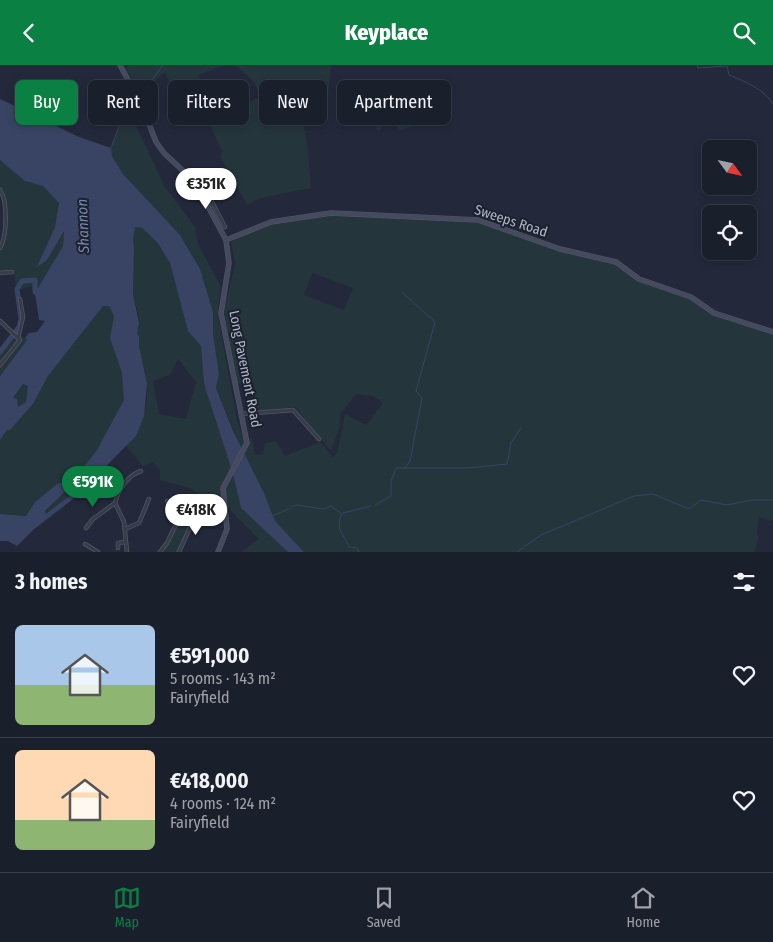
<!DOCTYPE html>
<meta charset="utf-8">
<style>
body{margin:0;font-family:"Fira Sans Condensed",sans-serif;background:#232734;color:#f1f3f6;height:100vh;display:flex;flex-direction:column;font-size:19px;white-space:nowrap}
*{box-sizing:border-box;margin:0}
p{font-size:16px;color:#9fa2a9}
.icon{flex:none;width:28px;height:28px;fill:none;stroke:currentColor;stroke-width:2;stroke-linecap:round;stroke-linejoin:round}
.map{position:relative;height:487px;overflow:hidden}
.details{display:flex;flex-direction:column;background:#1a1f2c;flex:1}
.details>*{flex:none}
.guide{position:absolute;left:15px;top:15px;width:500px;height:45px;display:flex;gap:10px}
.needle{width:32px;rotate:123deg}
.fabs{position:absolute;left:702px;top:75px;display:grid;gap:10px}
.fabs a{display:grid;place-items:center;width:55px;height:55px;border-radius:8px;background:#1a1f2c;box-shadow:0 2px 8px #0003,0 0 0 1px #383d48;font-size:25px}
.price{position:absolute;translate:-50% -42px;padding:0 11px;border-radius:18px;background:#fff;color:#222;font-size:16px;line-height:32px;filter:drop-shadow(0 1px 2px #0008)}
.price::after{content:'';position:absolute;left:50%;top:30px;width:15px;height:11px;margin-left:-8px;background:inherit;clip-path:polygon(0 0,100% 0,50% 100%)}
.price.on{background:#0b8043;color:#fff}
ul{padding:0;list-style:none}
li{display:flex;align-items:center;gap:15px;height:125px;padding:0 15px}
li+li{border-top:1px solid #383d48}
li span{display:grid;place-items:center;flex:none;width:140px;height:100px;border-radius:8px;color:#555}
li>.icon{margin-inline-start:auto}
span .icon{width:60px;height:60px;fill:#fffc;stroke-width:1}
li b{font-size:21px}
h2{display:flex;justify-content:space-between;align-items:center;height:60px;padding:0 15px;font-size:21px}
.pill{padding:0 18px;border-radius:8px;background:#1a1f2c;box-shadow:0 2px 8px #0003,0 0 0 1px #383d48;font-size:18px;line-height:45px}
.pill.on{background:#0b8043;color:#fff}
header{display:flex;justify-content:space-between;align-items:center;height:65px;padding:0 15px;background:#0b8043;color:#fff;font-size:22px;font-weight:800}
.tab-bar{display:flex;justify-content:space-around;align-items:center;height:70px;border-top:1px solid #383d48;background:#1a1f2c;font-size:14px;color:#9fa2a9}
.tab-bar a{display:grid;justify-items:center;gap:2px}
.tab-bar .on{color:#0b8043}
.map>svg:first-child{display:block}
.green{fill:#25353c;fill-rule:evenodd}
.water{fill:#394464;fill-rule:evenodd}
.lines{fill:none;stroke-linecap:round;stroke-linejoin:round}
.stream{stroke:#394464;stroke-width:1}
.river{stroke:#394464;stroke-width:5}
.street-casing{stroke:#525766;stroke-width:4.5}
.secondary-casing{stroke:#525766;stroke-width:5.5}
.street{stroke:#373c4b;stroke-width:3}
.secondary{stroke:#454a5e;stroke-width:4.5}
.labels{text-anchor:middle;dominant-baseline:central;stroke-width:4;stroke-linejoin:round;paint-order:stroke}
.street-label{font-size:14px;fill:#b2b7c7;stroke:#1c2130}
.water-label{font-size:15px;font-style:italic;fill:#7b88ae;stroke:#1c2130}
</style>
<header><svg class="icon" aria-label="back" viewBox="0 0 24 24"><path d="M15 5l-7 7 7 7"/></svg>Keyplace<svg class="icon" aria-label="search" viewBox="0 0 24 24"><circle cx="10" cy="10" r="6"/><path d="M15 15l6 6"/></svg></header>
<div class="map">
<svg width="773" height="487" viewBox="0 0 773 487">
<rect width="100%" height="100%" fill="#23293b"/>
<g class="green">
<path d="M 129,0 L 225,0 L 198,10 L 213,43 L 195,51 L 193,43 L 181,43 L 165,7 L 139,28 L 126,3 Z"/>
<path d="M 235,0 L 331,0 L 327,37 L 299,35 L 308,85 L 311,123 L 260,133 L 247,140 L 221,93 L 222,86 L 208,55 L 210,50 L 262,32 L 252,15 Z"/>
<path d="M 382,28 L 424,31 L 421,57 L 400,66 L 396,62 L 416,48 L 383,43 L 381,65 L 376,65 Z"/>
<path d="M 128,44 L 165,122 L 195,162 L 198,179 L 221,222 L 218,241 L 219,257 L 237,355 L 245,378 L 242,386 L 216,323 L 219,309 L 213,269 L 213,247 L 200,204 L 180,170 L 123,109 L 112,91 L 111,83 Z"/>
<path d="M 0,95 L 25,116 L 43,121 L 59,138 L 55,162 L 38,201 L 47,195 L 64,165 L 63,181 L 35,228 L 31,221 L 16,226 L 14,205 L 0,207 L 0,186 L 6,168 L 6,131 L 0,124 Z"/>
<path d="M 315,151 L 374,151 L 479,157 L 556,184 L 615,198 L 644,218 L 686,231 L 718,252 L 773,270 L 773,456 L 759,452 L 757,469 L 759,472 L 754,487 L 304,487 L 275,456 L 264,428 L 244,388 L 250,374 L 252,374 L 255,390 L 263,389 L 265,378 L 276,376 L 285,391 L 320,377 L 333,392 L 337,388 L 345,349 L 366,360 L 383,338 L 373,331 L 356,329 L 340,349 L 340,362 L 331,386 L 295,342 L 257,346 L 253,329 L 254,318 L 237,319 L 224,245 L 235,199 L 231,177 L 258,163 ZM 312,208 L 353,223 L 344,245 L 304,230 Z"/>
<path d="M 135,162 L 142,163 L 157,177 L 170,198 L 188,265 L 201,281 L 204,319 L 233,409 L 241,443 L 288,487 L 241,487 L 259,474 L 228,443 L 224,432 L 210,437 L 190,423 L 160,415 L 160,405 L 153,397 L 143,401 L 126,381 C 146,361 150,332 145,305 C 142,294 138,283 139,271 L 137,269 L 139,252 L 133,229 L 134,183 L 133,175 ZM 178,294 L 196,317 L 186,354 L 159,349 L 153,316 L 170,310 Z"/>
<path d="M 103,241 L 109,241 L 114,251 L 111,274 L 122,308 L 125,335 L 97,385 L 87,398 L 68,415 L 57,419 L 35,437 L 26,451 L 0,449 L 0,375 L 7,365 L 10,365 L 33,339 L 48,311 Z"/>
<path d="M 14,266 L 28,275 L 0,311 L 0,285 Z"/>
<path d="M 23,319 L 29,321 L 26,337 L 18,343 L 13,334 Z"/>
<path d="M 70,425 L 72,429 L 46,450 L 45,447 L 65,427 Z"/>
<path d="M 196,428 L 203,436 L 196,445 L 177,487 L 162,487 Z"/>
</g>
<path class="water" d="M 0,34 L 79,72 L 111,83 L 112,91 L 123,109 L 180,170 L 200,204 L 213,247 L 213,269 L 219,309 L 216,323 L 233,366 L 264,428 L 275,456 L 304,487 L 288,487 L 241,443 L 233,409 L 204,319 L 201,281 L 188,266 L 170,198 L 157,177 L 142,163 L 135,162 L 133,175 L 134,183 L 133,229 L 139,258 L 137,269 L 139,271 L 139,281 L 147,318 L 144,351 L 136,371 L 109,398 L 95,417 L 33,465 L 17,481 L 8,476 L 0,476 L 0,449 L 26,451 L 35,437 L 57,419 L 68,415 L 87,398 L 97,385 L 124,335 L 122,308 L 110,273 L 114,251 L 109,241 L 103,241 L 48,311 L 33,339 L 10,365 L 7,365 L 0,375 L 0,311 L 27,275 L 25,273 L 29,268 L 37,267 L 45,256 L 39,255 L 35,228 L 63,181 L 64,166 L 47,195 L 37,202 L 55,162 L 59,138 L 43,121 L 25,116 L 0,95 ZM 23,319 L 28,321 L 26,337 L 18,342 L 17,334 L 13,333 ZM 70,425 L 72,429 L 46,449 L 45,446 L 65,427 Z"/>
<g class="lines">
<g class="stream">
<path d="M 697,0 L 698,3 L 727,1 L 729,10 C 744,16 766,25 773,39"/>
<path d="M 144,26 L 163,0"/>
<path d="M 111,83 L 124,48 L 130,39"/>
<path d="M 402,227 L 435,257 L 416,326 L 422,333 L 410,396 L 404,404"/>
<path d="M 375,440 L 391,431 L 391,416 L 396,403 L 468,403 L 507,399 L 511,378 L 521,363"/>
<path d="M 292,442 L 297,440 L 323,444 L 331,441 L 342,449"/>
<path d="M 343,448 L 371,441"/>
<path d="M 342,449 C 335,466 343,467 349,482 L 357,483 L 359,487"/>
<path d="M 272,451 L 291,443"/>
<path d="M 517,487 L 541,470 L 634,431 L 653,429 L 689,444 L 701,435 L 727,440 L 752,435 L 773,435"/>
</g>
<path class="river" d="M 0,287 L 19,262 L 21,254 L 17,224 L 22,216 L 35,215 L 35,227 L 42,231"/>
<defs>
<g id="street">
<path d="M 192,114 L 197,111 L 201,116 L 225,162"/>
<path d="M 0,125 C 8,136 7,171 0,183"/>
<path d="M 0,208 L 12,207"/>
<path d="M 0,256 L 18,273"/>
<path d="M 0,300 L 20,275 L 18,273 L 23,252 L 20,234"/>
<path d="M 241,349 L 293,345 L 319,374"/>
<path d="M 86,463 L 93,454 L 115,438"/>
<path d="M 125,464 L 139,458 L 149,434"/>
<path d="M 85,479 L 98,487"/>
<path d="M 118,483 L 118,478 L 125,477"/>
<path d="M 127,487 L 124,457 L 115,438 C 118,425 128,410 141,406"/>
<path d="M 160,487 L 167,478 L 182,447 L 180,441 L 167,436"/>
<path d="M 179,487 L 197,447"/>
</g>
<g id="secondary">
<path d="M 120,0 L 142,41 L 156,77 L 164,88 L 195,117 L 226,175 L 229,198 L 221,248 L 247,378 L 223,423 L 227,464 L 218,487"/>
<path d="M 226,175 L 271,157 L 331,148 L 478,155 L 560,184 L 616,197 L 639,214 L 691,232 L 714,248 L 773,267"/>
</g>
</defs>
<use href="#street" class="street-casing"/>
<use href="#secondary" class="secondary-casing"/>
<use href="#street" class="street"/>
<use href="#secondary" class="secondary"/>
</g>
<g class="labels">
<g class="street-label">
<text transform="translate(511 156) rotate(18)">Sweeps Road</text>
<text transform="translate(245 304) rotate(79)">Long Pavement Road</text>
</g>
<g class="water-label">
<text transform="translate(83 161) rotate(-92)">Shannon</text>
</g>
</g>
</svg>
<div class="fabs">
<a><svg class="needle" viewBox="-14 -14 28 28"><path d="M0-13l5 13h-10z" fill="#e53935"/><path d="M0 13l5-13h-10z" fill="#9fa2a9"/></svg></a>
<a><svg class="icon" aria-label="locate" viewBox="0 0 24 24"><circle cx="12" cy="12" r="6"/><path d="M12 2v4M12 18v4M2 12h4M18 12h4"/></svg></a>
</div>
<b class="price" style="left:206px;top:145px">€351K</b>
<b class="price on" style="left:93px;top:443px">€591K</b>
<b class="price" style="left:196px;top:471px">€418K</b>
<div class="guide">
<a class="pill on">Buy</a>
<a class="pill">Rent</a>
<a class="pill">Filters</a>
<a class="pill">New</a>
<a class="pill">Apartment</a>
</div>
</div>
<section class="details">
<h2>3 homes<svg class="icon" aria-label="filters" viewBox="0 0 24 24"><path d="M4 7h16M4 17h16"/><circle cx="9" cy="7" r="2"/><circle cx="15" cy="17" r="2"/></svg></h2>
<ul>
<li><span style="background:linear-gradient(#a9c7e8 60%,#8fb573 0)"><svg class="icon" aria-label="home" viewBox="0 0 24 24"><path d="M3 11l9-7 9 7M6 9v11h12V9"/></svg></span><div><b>€591,000</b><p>5 rooms · 143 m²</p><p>Fairyfield</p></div><svg class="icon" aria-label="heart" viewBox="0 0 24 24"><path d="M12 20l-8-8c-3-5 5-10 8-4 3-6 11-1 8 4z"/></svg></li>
<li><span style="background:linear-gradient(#ffd9b3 70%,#8fb573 0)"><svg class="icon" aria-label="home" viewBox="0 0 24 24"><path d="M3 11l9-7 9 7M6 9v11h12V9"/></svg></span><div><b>€418,000</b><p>4 rooms · 124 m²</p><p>Fairyfield</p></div><svg class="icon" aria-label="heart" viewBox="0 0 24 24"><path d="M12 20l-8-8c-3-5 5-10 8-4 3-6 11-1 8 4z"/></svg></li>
</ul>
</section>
<nav class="tab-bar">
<a class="on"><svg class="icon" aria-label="map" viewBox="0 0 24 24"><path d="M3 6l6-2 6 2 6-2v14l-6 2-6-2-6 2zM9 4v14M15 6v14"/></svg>Map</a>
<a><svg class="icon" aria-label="saved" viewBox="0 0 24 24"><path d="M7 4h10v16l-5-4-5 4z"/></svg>Saved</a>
<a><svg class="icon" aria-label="home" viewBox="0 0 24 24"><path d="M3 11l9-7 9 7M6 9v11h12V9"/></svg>Home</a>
</nav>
